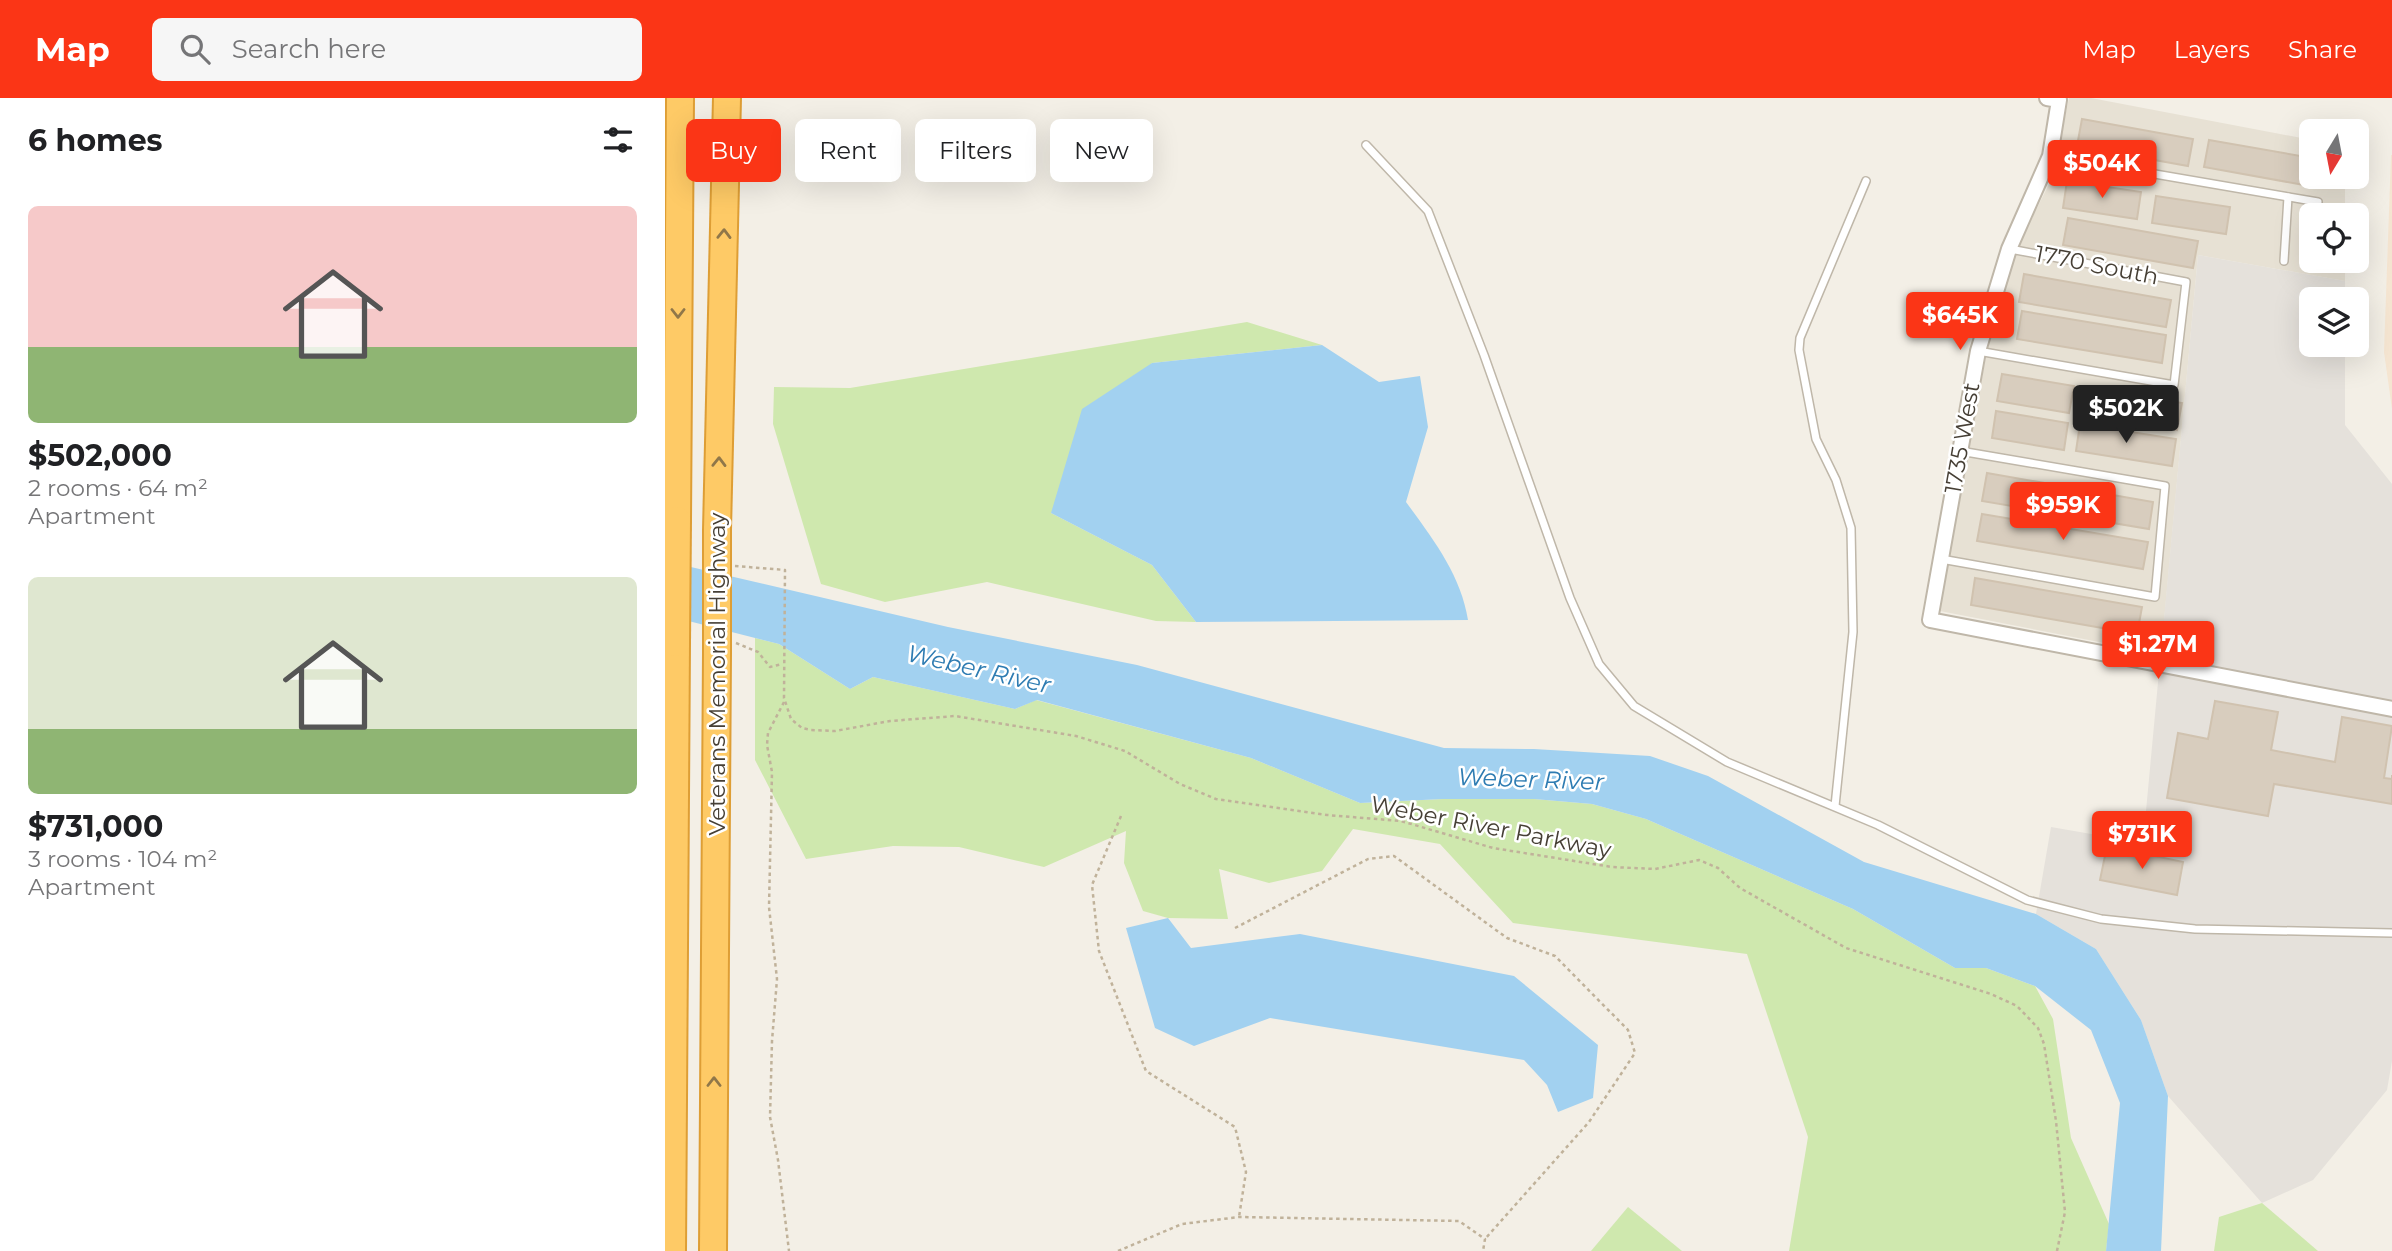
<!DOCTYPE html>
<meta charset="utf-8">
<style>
body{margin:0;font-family:Montserrat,sans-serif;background:#f6f6f6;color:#202124;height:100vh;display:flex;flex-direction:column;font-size:26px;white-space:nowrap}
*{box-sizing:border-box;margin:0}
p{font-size:23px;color:#757577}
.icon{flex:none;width:38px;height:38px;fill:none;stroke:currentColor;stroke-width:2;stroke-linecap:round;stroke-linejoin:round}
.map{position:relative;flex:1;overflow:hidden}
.details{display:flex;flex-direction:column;background:#fff;width:665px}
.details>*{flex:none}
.guide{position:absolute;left:21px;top:21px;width:665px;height:63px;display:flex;gap:14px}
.needle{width:46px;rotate:190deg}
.fabs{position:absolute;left:1634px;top:21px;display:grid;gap:14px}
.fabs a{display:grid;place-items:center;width:70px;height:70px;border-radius:10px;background:#fff;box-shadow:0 7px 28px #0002;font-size:35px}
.price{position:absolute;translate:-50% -60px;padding:0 16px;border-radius:7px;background:#fb3516;color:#fff;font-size:23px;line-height:46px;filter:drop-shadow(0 2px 4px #0008)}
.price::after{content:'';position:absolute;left:50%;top:42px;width:21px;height:16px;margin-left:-10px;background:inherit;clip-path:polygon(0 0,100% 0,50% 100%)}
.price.current{background:#222;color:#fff}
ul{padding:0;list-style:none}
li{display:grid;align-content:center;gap:14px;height:371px;padding:0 28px}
li span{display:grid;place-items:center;height:217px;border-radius:10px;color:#555}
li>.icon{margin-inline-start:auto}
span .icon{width:126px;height:126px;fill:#fffc;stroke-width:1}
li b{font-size:30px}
h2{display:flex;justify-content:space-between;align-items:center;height:84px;padding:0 28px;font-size:30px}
.pill{padding:0 24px;border-radius:10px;background:#fff;box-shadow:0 7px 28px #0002;font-size:24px;line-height:63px}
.pill.current{background:#fb3516;color:#fff}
header{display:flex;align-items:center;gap:42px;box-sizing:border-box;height:98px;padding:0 35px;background:#fb3516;color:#fff}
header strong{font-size:33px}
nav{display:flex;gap:38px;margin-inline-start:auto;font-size:24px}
.search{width:490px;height:63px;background:#f6f6f6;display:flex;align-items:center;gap:18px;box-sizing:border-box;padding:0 24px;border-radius:10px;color:#757577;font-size:26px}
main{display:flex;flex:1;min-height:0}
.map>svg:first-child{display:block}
.residential{fill:#e7e1d4}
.commercial{fill:#f5e5d1}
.industrial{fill:#e5e1db}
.green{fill:#cfe8ae}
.water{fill:#a2d1f0}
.building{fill:#d8cdbe;stroke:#d0c2af;stroke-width:2}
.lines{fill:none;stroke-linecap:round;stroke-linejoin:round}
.service-casing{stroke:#bfb7a9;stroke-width:10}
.minor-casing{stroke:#bfb7a9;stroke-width:18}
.motorway-casing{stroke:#de9e35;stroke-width:30}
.path{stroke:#c0b29a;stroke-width:2.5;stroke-dasharray:3.5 3.5;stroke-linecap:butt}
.service{stroke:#fff;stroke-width:7}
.minor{stroke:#fff;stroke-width:14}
.motorway{stroke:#feca66;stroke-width:26}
.motorway-bridge-casing{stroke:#de9e35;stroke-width:30;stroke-linecap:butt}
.motorway-bridge{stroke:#feca66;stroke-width:26}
.oneway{stroke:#907749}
.labels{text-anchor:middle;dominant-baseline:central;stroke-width:5;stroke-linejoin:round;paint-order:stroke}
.street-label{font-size:23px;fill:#463f35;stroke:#fff}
.water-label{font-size:24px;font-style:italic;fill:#2e7cb2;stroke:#fff}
</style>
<header>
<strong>Map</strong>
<div class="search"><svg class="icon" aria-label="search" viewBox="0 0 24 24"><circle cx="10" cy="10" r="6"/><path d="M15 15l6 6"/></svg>Search here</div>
<nav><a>Map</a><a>Layers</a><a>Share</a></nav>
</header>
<main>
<section class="details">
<h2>6 homes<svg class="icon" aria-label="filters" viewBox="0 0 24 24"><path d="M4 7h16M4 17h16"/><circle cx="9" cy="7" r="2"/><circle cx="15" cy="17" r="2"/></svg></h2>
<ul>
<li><span style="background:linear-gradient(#f6c9c9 65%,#8fb573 0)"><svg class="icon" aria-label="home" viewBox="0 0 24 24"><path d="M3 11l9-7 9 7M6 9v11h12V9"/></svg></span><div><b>$502,000</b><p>2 rooms · 64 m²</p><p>Apartment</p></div></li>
<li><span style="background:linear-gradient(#dfe7d0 70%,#8fb573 0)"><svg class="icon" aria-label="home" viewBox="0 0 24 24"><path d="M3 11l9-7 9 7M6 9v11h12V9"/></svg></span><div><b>$731,000</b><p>3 rooms · 104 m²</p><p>Apartment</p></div></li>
</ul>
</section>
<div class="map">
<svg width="1727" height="1153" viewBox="0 0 1727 1153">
<rect width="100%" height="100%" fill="#f3efe6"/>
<path class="residential" d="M 1404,0 L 1426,0 L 1647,42 L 1647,79 L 1680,79 L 1680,117 L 1647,117 L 1647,163 L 1680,163 L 1680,183 L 1533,157 L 1496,556 L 1275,513 L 1324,241 L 1343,175 L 1363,128 L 1387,80 Z"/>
<path class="commercial" d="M 1726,57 L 1727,57 L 1727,311 L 1719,254 Z"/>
<path class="industrial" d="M 1533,157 L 1680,183 L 1680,201 L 1647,201 L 1647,247 L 1680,247 L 1680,327 L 1727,386 L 1727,963 L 1722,992 L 1648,1082 L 1597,1105 L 1503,998 L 1476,922 L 1431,851 L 1371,816 L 1386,729 L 1478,745 Z"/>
<g class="green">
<path d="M 582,224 L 657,247 L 487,265 L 386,415 L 487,467 L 531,524 L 491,523 L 322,484 L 220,504 L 156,486 L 108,326 L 109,289 L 185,290 Z"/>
<path d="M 90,540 L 114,546 L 185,591 L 208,579 L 350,611 L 371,602 L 586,660 L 695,705 L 778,701 L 869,701 L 927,706 L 981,721 L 1188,811 L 1290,870 L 1321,870 L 1370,888 L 1388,921 L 1406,1040 L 1444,1126 L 1441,1153 L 1124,1153 L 1143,1039 L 1082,856 L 848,825 L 775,746 L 688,731 L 657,773 L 604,785 L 554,771 L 563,821 L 503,820 L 478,813 L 459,765 L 461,733 L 379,769 L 294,749 L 228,748 L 141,761 L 90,662 Z"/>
<path d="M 1597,1105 L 1653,1153 L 1549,1153 L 1554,1119 Z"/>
<path d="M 963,1109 L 1017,1153 L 926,1153 Z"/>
</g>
<g class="water">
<path d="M 657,247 L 714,284 L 755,278 L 763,329 L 741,404 C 768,441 796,477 803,522 L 531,524 L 487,467 L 386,415 L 417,311 L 487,265 Z"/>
<path d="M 0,463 L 283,529 L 472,567 L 779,650 L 869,651 L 985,658 L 1043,678 L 1199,764 L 1371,816 L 1431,851 L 1476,922 L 1503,998 L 1496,1153 L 1441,1153 L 1455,1005 L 1426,932 L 1370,888 L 1321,870 L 1290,870 L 1188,811 L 981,721 L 927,706 L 869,701 L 778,701 L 695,705 L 586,660 L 372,602 L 350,611 L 208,579 L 185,591 L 114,546 L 0,517 Z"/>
<path d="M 503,820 L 526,850 L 635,836 L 849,878 L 933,947 L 928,1000 L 893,1014 L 882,987 L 859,962 L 605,920 L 529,948 L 490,930 L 461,830 Z"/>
</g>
<g class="building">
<path d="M 1417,21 L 1528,41 L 1523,68 L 1412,48 Z"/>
<path d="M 1544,42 L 1647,60 L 1647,79 L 1652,79 L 1650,89 L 1539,69 Z"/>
<path d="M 1402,83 L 1476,94 L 1472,121 L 1398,110 Z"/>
<path d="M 1491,98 L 1565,109 L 1561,136 L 1487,125 Z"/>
<path d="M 1403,120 L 1533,143 L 1528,170 L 1398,147 Z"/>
<path d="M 1359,176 L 1506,202 L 1501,229 L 1354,204 Z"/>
<path d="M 1357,213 L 1501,237 L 1497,265 L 1352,241 Z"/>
<path d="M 1337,276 L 1409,288 L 1404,315 L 1332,303 Z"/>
<path d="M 1421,289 L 1517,305 L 1512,332 L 1417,316 Z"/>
<path d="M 1331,313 L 1403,325 L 1399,352 L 1327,340 Z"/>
<path d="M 1415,326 L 1511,341 L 1507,368 L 1411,353 Z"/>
<path d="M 1322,375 L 1488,404 L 1484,431 L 1317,403 Z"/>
<path d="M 1317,416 L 1483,444 L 1478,471 L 1312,443 Z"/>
<path d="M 1310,480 L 1477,509 L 1472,536 L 1306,507 Z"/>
<path d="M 1550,603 L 1613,614 L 1606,652 L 1670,664 L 1677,619 L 1727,628 L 1719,680 L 1727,681 L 1727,677 L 1727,706 L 1609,686 L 1603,718 L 1502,700 L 1513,635 L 1543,641 Z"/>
<path d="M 1442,748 L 1518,764 L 1512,797 L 1435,782 Z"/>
</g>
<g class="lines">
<defs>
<g id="service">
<path d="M 701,47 L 763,113 L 819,257 L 905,500 L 934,566 L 969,608 L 1062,664 L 1213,727 L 1362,802 L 1436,821 L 1530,831 L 1727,835"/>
<path d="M 1385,58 L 1653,104"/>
<path d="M 1619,163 L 1623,99"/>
<path d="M 1313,253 L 1509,287 L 1521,184 L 1345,151"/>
<path d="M 1276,461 L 1490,499 L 1500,388 L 1295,353"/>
<path d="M 1170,708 L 1188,534 L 1186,430 L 1171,382 L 1151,341 L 1134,252 L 1135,240 L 1201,83"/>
</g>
<path id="minor" d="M 1382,0 L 1394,2 L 1385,58 L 1344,151 L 1313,253 L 1265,522 L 1727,611"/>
<g id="motorway">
<path d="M 12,422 L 15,0"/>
<path d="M 52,432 L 62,0"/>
<path d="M 7,1153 L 11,545"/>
<path d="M 48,1153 L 52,555"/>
</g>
</defs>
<use href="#service" class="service-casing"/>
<use href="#minor" class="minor-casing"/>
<use href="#motorway" class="motorway-casing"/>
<g class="path">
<path d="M 70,468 L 120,472 L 119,600 L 126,621 L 137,630 L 146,632 L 170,633 L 225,623 L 290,618 L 411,638 L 460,653 L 515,686 L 551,701 L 662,717 L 736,723 L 828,750 L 947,769 L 990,771 L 1034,762 L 1053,770 L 1075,790 L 1181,850 L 1326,896 L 1352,908 L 1373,930 L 1379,946 L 1391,1023 L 1400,1114 L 1392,1153"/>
<path d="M 71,545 L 93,554 L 105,569 L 117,566"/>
<path d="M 119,604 L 103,635 L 102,647 L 107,674 L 104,809 L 112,881 L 107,943 L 105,1019 L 113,1062 L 124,1153"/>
<path d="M 456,718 L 427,787 L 434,853 L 481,973 L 570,1029 L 581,1074 L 574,1119"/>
<path d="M 570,830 L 703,761 L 729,758 L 842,840 L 890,858 L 963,932 L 970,955 L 924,1024 L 820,1141"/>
<path d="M 453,1153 L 517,1126 L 574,1119 L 794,1123 L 820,1141 L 818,1153"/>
</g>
<use href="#service" class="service"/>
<use href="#minor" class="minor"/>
<use href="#motorway" class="motorway"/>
<defs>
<g id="motorway-bridge">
<path d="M 11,545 L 12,422"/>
<path d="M 52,555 L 52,432"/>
</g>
</defs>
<use href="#motorway-bridge" class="motorway-bridge-casing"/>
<use href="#motorway-bridge" class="motorway-bridge"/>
</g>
<defs><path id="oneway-chevron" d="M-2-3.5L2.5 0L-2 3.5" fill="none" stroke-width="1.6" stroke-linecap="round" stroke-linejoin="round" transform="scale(1.75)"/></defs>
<g class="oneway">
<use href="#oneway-chevron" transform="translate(59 136) rotate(-89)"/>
<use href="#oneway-chevron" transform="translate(13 215) rotate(90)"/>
<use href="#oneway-chevron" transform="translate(54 364) rotate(-89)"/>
<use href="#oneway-chevron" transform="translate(49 984) rotate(-90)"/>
</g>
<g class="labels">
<g class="street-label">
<text transform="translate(1432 167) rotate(11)">1770 South</text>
<text transform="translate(1297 340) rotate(-80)">1735 West</text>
<text transform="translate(52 576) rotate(-90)">Veterans Memorial Highway</text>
<text transform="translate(826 729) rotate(11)">Weber River Parkway</text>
</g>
<g class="water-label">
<text transform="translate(314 571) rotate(13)">Weber River</text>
<text transform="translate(866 681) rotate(2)">Weber River</text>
</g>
</g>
</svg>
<div class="fabs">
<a><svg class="needle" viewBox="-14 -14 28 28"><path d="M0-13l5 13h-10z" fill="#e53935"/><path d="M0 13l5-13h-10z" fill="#757577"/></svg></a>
<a><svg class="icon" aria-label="locate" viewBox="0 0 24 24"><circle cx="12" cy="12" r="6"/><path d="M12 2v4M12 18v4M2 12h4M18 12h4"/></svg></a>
<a><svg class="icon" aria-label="layers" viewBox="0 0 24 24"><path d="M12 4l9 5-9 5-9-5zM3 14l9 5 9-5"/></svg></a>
</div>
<b class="price" style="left:1437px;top:102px">$504K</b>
<b class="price" style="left:1295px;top:254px">$645K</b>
<b class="price current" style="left:1461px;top:347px">$502K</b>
<b class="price" style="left:1398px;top:444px">$959K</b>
<b class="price" style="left:1493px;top:583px">$1.27M</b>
<b class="price" style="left:1477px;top:773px">$731K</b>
<div class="guide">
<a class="pill current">Buy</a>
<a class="pill">Rent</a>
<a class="pill">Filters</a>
<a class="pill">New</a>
</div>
</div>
</main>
